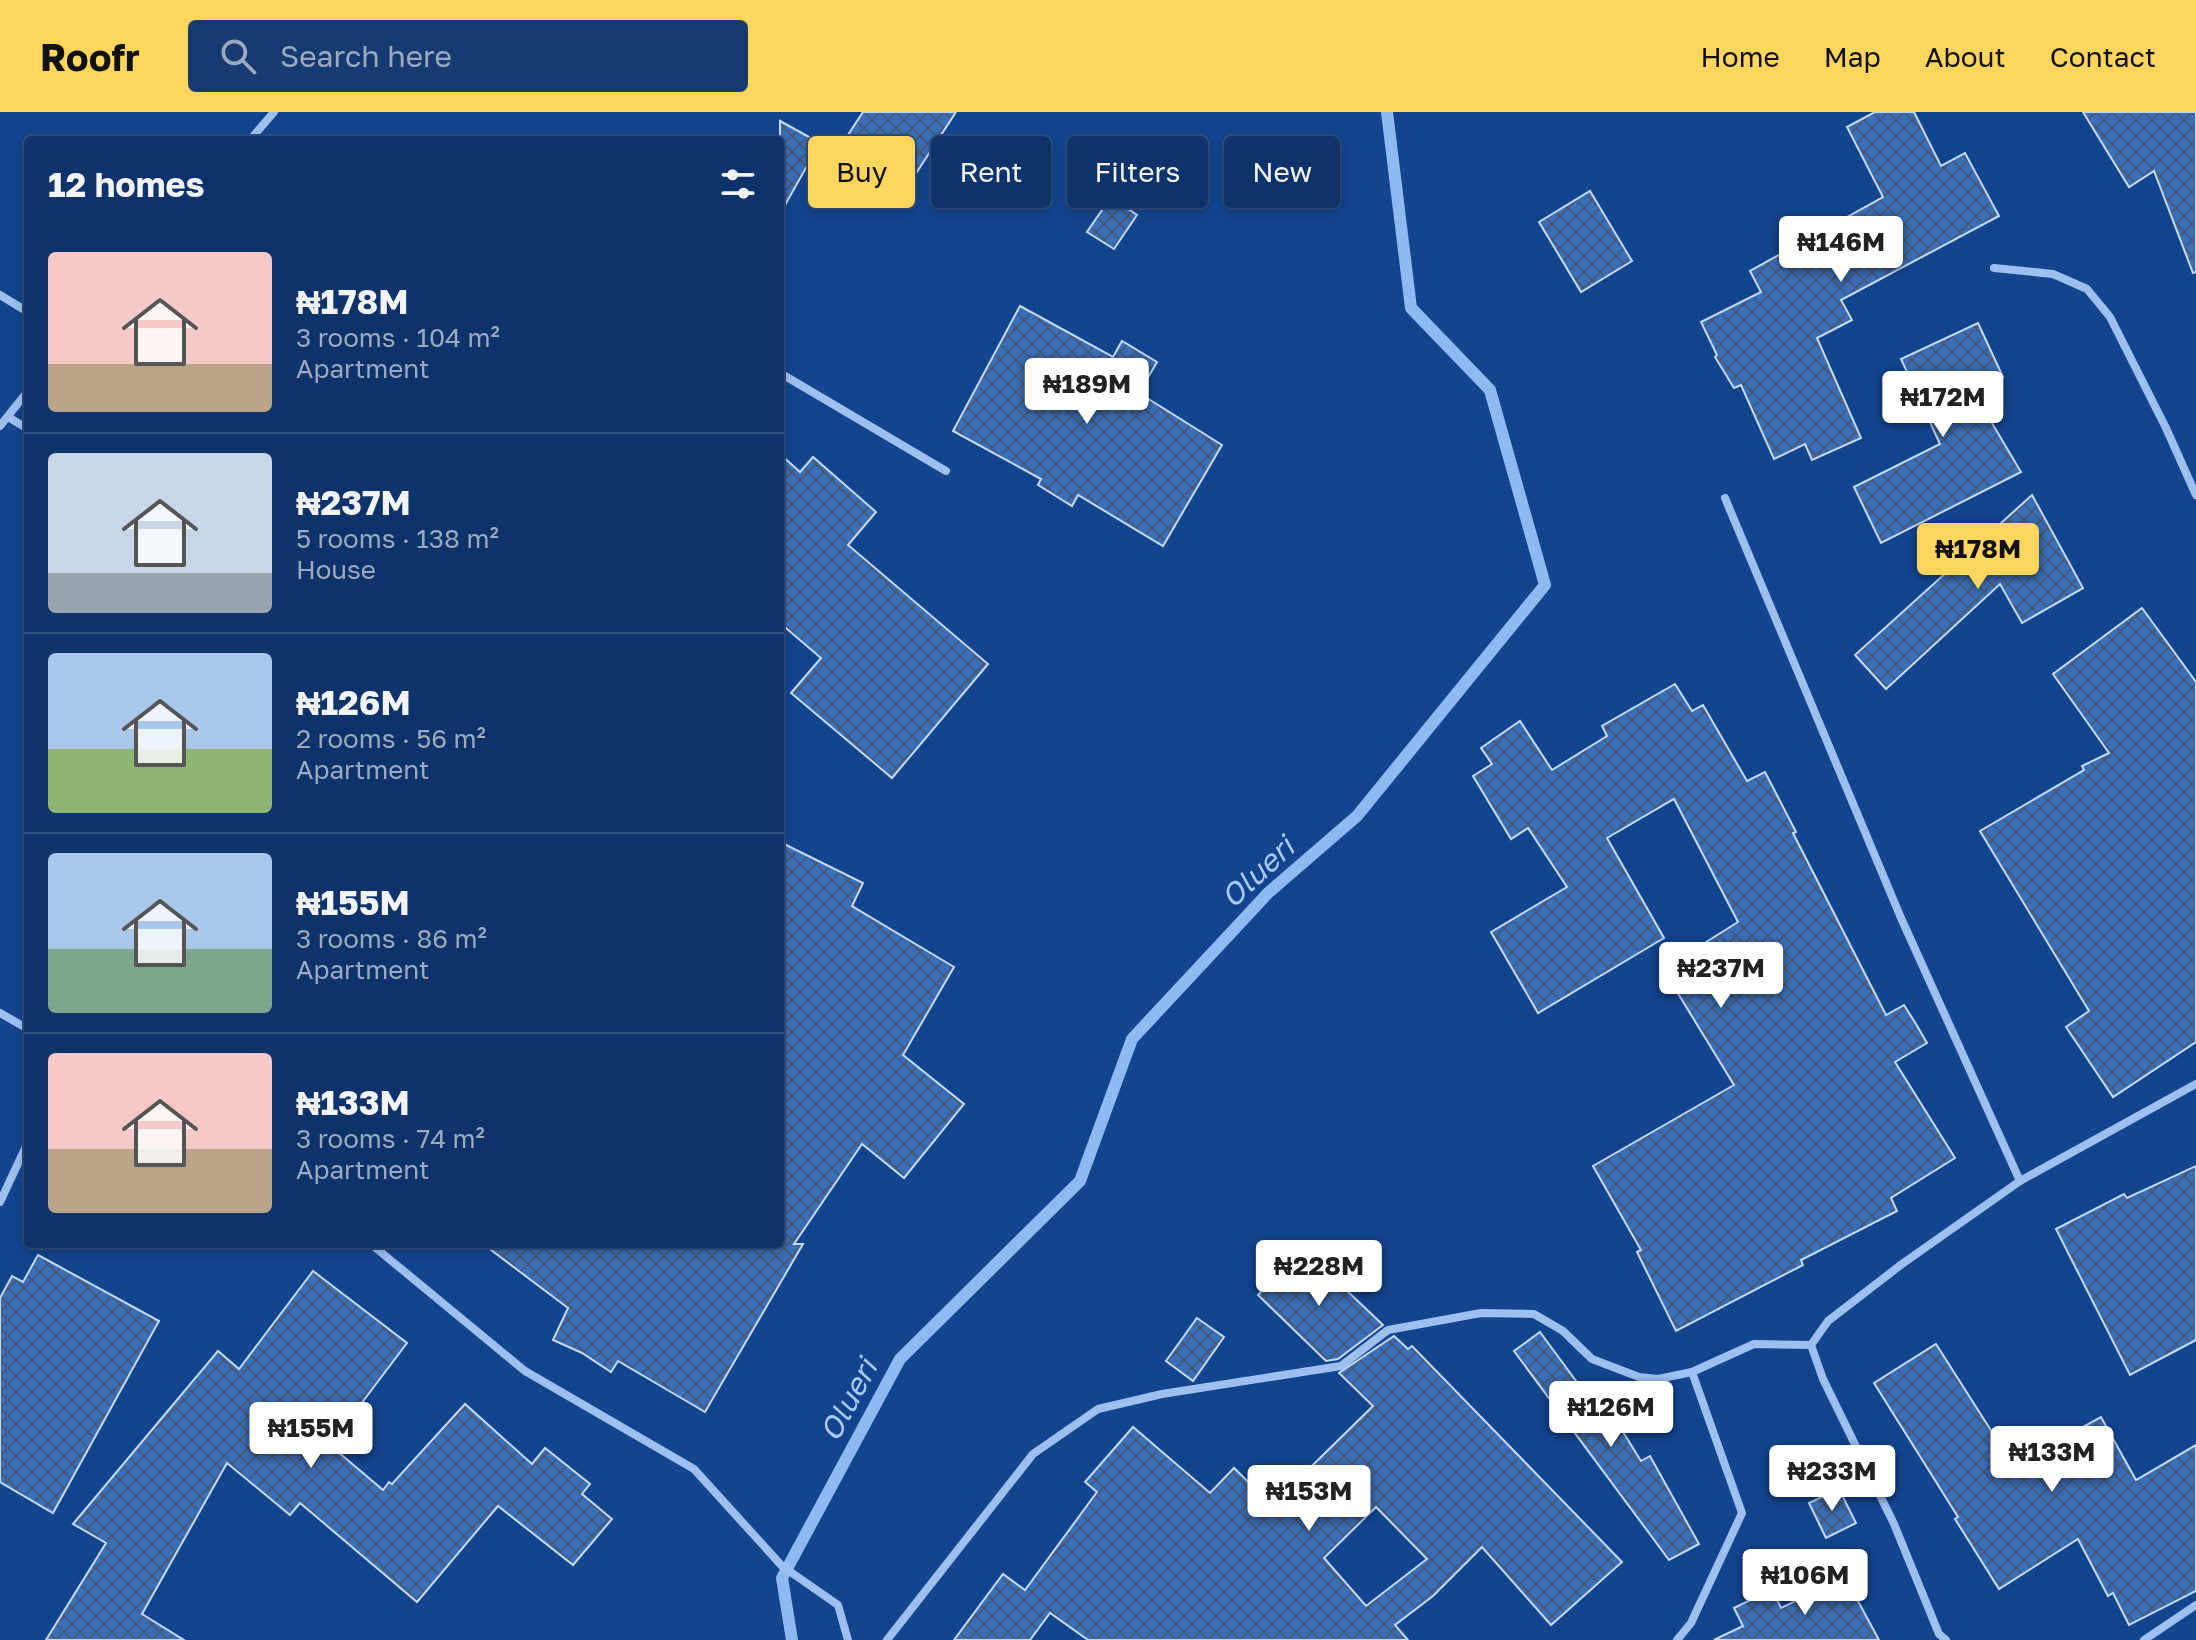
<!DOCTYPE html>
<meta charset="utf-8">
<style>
body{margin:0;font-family:"Golos Text",sans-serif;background:#173b70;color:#f1f3f6;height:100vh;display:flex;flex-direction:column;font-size:30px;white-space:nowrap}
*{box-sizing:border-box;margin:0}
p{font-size:26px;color:#9baac1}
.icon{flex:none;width:44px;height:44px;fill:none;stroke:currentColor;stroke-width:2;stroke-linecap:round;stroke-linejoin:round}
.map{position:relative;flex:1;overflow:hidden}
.sheet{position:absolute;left:24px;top:24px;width:760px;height:1112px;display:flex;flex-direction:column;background:#0e336a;border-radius:8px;box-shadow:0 4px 12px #0003,0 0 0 2px #2e4e7e}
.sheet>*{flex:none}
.hud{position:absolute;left:808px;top:24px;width:760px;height:72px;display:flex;gap:16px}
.price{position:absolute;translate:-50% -68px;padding:0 18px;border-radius:8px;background:#fff;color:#222;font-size:26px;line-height:52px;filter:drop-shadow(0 2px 4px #0008)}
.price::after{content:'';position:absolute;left:50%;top:48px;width:24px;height:18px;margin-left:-12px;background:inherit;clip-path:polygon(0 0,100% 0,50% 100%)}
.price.selected{background:#ffd65d;color:#111}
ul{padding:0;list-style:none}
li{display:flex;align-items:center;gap:24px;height:200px;padding:0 24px}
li+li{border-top:2px solid #2e4e7e}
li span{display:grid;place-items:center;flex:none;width:224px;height:160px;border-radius:8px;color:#555}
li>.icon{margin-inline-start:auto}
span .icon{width:96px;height:96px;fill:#fffc;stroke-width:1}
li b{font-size:34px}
h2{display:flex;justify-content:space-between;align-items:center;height:96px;padding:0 24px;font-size:34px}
.chip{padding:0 28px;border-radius:8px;background:#0e336a;box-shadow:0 4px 12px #0003,0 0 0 2px #2e4e7e;font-size:28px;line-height:72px}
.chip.selected{background:#ffd65d;color:#111}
header{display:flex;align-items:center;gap:48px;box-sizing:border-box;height:112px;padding:0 40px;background:#ffd65d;color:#111}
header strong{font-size:38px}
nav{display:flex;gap:44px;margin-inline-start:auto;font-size:28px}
.search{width:560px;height:72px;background:#173b70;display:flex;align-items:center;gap:20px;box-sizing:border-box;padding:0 28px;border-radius:8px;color:#9baac1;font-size:30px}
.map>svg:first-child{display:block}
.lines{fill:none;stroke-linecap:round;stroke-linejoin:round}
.stream{stroke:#8ebaf4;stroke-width:12}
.building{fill:url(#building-cross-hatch);stroke:#c4dbfc;stroke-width:2;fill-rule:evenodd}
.street{stroke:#9dc0f1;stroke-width:8}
.labels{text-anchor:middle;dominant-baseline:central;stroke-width:6;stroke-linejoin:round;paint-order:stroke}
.water-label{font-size:30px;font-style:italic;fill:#a9caf8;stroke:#13448e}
</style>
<header>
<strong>Roofr</strong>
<div class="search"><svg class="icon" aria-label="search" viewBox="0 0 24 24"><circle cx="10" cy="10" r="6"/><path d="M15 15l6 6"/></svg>Search here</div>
<nav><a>Home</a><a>Map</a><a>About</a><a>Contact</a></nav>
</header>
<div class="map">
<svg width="2196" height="1528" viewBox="0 0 2196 1528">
<defs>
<pattern id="building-cross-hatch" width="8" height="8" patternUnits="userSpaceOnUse" patternTransform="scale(2)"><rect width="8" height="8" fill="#3b6eb8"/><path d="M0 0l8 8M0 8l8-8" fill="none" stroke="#445b7d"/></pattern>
</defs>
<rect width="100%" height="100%" fill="#13448e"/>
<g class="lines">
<path class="stream" d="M 792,1528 L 782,1466 L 900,1247 L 1080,1069 L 1132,927 L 1268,781 L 1357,704 L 1545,473 L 1490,278 L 1411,196 L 1387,0"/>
</g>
<g class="building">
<path d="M 863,0 L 956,0 L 909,72 L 844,29 Z"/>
<path d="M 1875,0 L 1914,0 L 1941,54 L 1965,41 L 1999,104 L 1841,188 L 1852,208 L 1817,226 L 1861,326 L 1812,348 L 1805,332 L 1774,347 L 1741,273 L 1734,276 L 1715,245 L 1717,243 L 1701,210 L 1761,180 L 1750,159 L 1883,85 L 1847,15 Z"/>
<path d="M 2083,0 L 2196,0 L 2196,160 L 2193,161 L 2154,59 L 2129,75 Z"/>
<path d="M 780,9 L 820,31 L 780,102 Z"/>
<path d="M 1590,79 L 1632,149 L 1581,180 L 1539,110 Z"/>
<path d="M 1111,85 L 1137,103 L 1114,137 L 1087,120 Z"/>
<path d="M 1020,194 L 1113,245 L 1122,229 L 1157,250 L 1139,281 L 1222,333 L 1163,434 L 1078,383 L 1072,394 L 1038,373 L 1041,367 L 953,319 Z"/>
<path d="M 1978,211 L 2003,265 L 1973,279 L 2021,360 L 1881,431 L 1854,375 L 1940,332 L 1901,247 Z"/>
<path d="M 780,342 L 800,360 L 813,345 L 876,400 L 848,433 L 988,552 L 892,666 L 791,581 L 821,546 L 780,511 Z"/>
<path d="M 2032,383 L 2083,476 L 2022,511 L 2000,472 L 1886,577 L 1855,543 Z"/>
<path d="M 2142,496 L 2196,570 L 2196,930 L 2113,985 L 2066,915 L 2089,899 L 1980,719 L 2084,658 L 2082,654 L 2109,641 L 2053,562 Z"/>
<path d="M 1675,572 L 1692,599 L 1703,593 L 1747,669 L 1765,660 L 1796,720 L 1793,721 L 1886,903 L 1904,893 L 1916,912 L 1927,931 L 1895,950 L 1955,1046 L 1891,1086 L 1897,1099 L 1801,1148 L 1803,1153 L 1676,1219 L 1637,1140 L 1641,1138 L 1593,1054 L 1734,973 L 1663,857 L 1738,810 L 1674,687 L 1607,726 L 1664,826 L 1538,901 L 1491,820 L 1567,775 L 1528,716 L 1511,727 L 1473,664 L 1492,652 L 1481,636 L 1520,609 L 1552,658 L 1607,624 L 1602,614 Z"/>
<path d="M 780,730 L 863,771 L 852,794 L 954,855 L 903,943 L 964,992 L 904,1066 L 862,1032 L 794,1132 L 803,1132 L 705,1300 L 618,1249 L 611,1260 L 582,1241 L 553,1228 L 568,1196 L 483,1132 L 780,1132 Z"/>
<path d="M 2196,1054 L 2196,1228 L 2130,1263 L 2056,1117 L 2124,1082 L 2127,1086 Z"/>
<path d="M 1302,1136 L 1383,1213 L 1338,1247 L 1326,1249 L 1258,1183 Z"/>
<path d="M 38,1143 L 159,1209 L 53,1401 L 0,1370 L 0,1186 L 12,1164 L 23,1170 Z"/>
<path d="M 313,1159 L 407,1231 L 330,1333 L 383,1378 L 389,1370 L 392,1372 L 465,1292 L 532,1352 L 545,1336 L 590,1372 L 582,1382 L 612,1407 L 573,1453 L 498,1394 L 417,1490 L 300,1391 L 290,1403 L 227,1351 L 142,1502 L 184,1528 L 46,1528 L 106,1431 L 73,1412 L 218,1239 L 239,1257 Z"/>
<path d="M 1197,1206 L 1224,1225 L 1193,1269 L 1166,1249 Z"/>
<path d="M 1540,1220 L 1593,1292 L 1602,1286 L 1641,1349 L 1650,1344 L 1699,1432 L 1669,1448 L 1514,1239 Z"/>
<path d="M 1394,1224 L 1408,1237 L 1412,1234 L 1622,1450 L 1551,1513 L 1482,1435 L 1433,1484 L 1395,1513 L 1408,1528 L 1088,1528 L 1050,1501 L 1030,1528 L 954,1528 L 1003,1462 L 1025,1478 L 1097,1380 L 1085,1370 L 1133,1315 L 1210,1381 L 1234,1356 L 1272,1393 L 1373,1294 L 1339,1261 ZM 1376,1395 L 1427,1447 L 1366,1494 L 1324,1446 Z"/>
<path d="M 1936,1232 L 2013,1353 L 2101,1305 L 2136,1368 L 2196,1333 L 2196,1479 L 2129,1513 L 2113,1481 L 2108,1484 L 2078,1427 L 1999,1477 L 1955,1407 L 1958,1405 L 1874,1271 Z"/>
<path d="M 1839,1377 L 1856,1411 L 1826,1426 L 1809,1391 Z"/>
<path d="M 1845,1465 L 1879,1528 L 1714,1528 L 1743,1514 L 1734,1496 L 1772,1477 L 1781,1496 Z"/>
</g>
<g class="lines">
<g class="street">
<path d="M 250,28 L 274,0"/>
<path d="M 1994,156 L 2053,162 L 2087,177 L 2110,205 L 2166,316 L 2196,383"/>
<path d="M 0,183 L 28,200"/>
<path d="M 780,261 L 946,359"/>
<path d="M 8,305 L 28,317"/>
<path d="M 0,314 L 28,279"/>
<path d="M 1725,386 L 1901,806 L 2020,1069"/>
<path d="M 0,901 L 28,917"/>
<path d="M 0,1090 L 28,1030"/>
<path d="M 371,1132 L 525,1259 L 694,1357 L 782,1454 L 838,1493 L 848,1528"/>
<path d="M 1811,1233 L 1828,1209 L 1902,1152 L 2020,1069 L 2196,972"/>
<path d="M 1811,1233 L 1823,1267 L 1894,1412 L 1939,1522 L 1946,1528"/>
<path d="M 887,1528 L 1033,1342 L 1098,1297 L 1162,1282 L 1341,1254 L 1388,1218 L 1481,1201 L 1534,1202 L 1563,1219 L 1592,1247 L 1639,1265 L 1658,1267 L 1692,1260 L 1754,1232 L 1811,1233"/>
<path d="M 1677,1528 L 1691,1511 L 1742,1401 L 1692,1260"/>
<path d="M 2144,1528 L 2196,1493"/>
</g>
</g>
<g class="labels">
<g class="water-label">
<text transform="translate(1257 760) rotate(-43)">Olueri</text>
<text transform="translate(848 1288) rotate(-62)">Olueri</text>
</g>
</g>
</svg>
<b class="price" style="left:1841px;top:172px">₦146M</b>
<b class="price" style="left:1087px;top:314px">₦189M</b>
<b class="price" style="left:1943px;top:327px">₦172M</b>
<b class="price selected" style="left:1978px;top:479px">₦178M</b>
<b class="price" style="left:1721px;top:898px">₦237M</b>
<b class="price" style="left:1319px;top:1196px">₦228M</b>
<b class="price" style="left:1611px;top:1337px">₦126M</b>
<b class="price" style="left:311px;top:1358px">₦155M</b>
<b class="price" style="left:2052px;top:1382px">₦133M</b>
<b class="price" style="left:1832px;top:1401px">₦233M</b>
<b class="price" style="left:1309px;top:1421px">₦153M</b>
<b class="price" style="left:1805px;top:1505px">₦106M</b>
<div class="hud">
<a class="chip selected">Buy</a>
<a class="chip">Rent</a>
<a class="chip">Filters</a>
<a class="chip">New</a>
</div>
<section class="sheet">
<h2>12 homes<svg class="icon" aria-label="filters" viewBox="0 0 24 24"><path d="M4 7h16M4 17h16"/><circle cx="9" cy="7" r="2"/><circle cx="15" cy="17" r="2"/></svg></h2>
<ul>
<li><span style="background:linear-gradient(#f6c9c9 70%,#b9a48a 0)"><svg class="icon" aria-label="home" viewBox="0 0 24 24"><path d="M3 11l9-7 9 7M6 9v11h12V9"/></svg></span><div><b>₦178M</b><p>3 rooms · 104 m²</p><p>Apartment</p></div></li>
<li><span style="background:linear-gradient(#c9d6e8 75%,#9aa5b1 0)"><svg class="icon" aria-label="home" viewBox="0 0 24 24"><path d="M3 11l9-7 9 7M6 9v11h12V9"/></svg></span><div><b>₦237M</b><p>5 rooms · 138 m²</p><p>House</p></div></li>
<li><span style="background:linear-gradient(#a9c7e8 60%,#8fb573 0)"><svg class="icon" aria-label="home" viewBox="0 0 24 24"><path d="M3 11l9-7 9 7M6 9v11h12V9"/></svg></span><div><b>₦126M</b><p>2 rooms · 56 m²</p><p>Apartment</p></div></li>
<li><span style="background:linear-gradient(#a9c7e8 60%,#7fa58c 0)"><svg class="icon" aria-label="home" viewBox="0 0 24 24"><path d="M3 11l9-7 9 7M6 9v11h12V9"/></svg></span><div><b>₦155M</b><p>3 rooms · 86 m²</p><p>Apartment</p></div></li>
<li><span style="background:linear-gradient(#f6c9c9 60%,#b9a48a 0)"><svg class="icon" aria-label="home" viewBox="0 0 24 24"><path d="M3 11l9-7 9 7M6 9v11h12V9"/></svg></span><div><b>₦133M</b><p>3 rooms · 74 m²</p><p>Apartment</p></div></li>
</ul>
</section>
</div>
